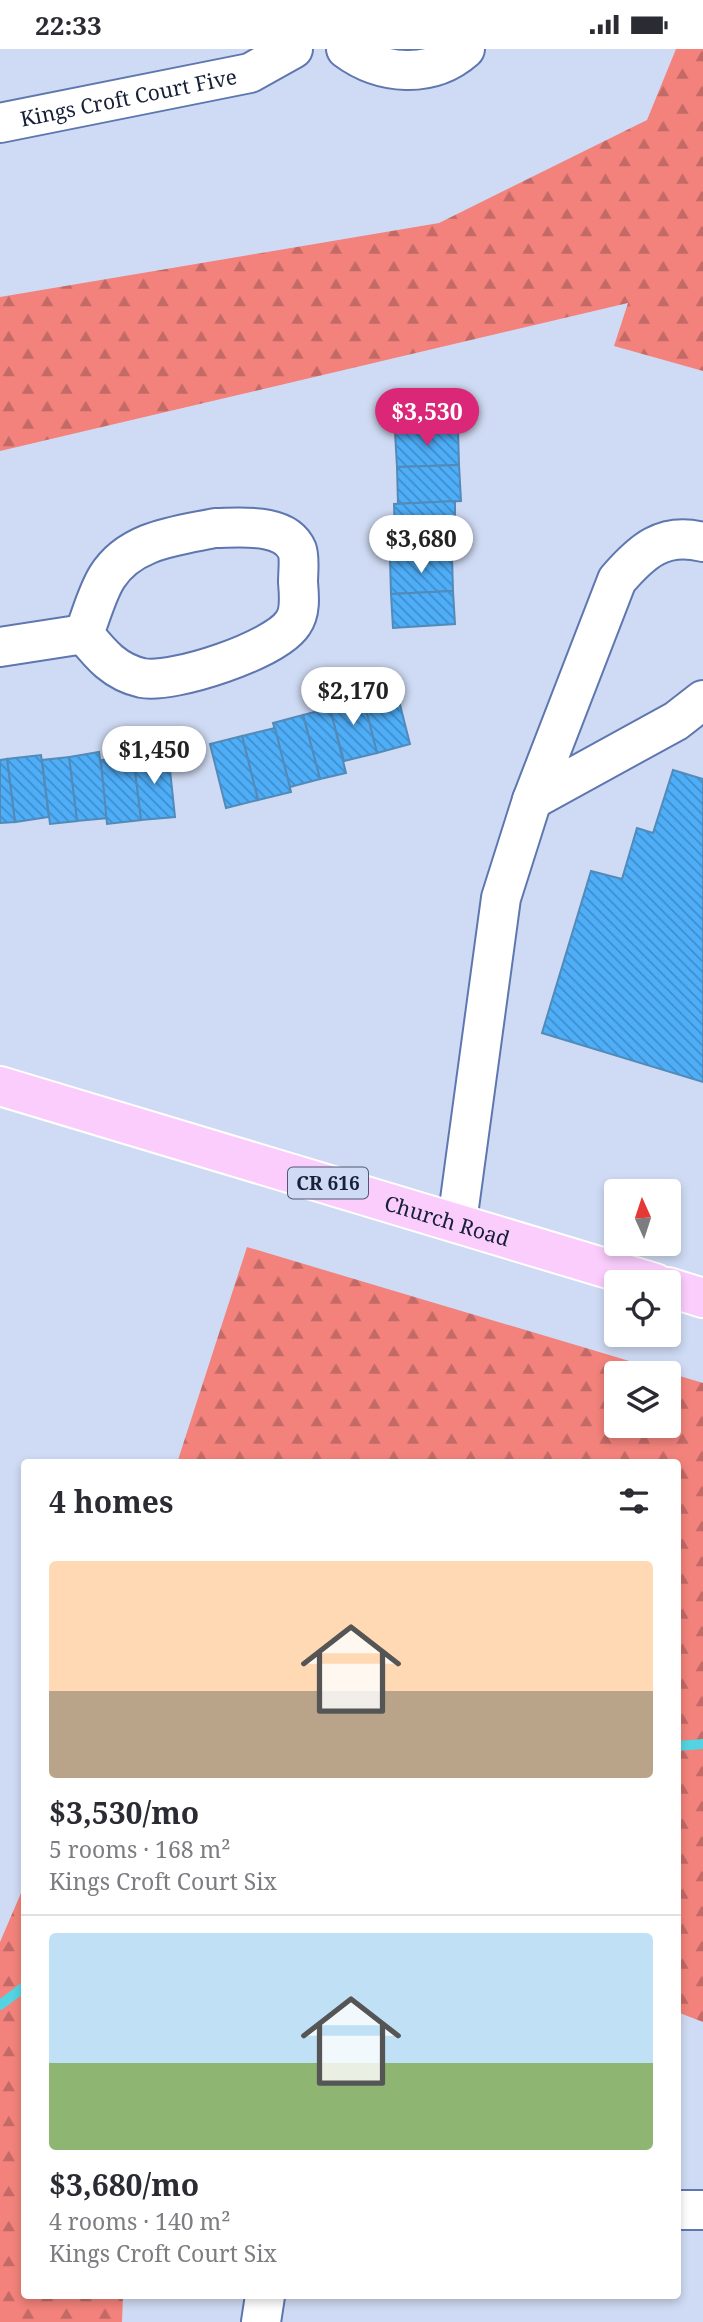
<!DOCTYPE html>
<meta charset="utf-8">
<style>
body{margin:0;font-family:"Noto Serif",serif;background:#f7f7f7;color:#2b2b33;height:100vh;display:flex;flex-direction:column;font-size:26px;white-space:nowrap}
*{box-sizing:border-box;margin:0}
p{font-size:23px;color:#7c7c81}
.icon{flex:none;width:38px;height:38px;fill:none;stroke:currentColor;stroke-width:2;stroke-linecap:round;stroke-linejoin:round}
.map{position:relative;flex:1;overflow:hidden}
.details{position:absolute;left:21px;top:1410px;width:660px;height:840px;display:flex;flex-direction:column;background:#fff;border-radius:7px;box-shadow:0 4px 10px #0003}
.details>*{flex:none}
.needle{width:46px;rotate:357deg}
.buttons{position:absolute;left:604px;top:1130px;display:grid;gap:14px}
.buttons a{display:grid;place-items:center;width:77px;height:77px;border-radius:7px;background:#fff;box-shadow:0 4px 10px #0003;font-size:35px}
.price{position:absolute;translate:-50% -60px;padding:0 16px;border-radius:24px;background:#fff;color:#222;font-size:23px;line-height:46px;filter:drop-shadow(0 2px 4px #0008)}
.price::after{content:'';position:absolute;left:50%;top:42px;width:21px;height:16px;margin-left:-10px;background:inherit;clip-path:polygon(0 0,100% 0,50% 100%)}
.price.selected{background:#db2777;color:#fff}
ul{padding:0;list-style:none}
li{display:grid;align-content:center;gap:14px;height:371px;padding:0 28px}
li+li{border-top:2px solid #e1e1e2}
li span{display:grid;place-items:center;height:217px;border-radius:7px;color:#555}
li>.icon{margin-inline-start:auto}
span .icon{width:126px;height:126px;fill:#fffc;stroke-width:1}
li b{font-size:30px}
h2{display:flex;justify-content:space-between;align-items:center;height:84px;padding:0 28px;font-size:30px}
.status{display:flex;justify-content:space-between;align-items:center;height:49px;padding:0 35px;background:#fff;direction:ltr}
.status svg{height:19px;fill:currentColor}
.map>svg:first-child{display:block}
.forest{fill:url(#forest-firs);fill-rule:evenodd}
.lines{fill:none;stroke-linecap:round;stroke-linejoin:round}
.stream{stroke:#54d4e2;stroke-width:10}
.building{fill:url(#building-back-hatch);stroke:#528ab8;stroke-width:2}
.minor-casing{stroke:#5e77af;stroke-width:42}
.major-casing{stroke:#fff;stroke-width:42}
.minor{stroke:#fff;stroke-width:38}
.major{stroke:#facdfd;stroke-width:38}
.labels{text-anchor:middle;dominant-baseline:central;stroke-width:7;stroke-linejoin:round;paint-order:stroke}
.shield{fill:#cfdbf4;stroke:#4e5870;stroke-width:2}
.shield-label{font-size:19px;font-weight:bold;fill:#162037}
.street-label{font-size:21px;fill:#162037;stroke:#cfdbf4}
</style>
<div class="status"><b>22:33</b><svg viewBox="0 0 49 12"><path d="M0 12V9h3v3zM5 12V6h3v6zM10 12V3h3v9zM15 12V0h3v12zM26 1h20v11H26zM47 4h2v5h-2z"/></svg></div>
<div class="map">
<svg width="703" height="2273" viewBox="0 0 703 2273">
<defs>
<pattern id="forest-firs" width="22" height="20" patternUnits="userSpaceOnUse" patternTransform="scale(1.75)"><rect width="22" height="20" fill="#f2827b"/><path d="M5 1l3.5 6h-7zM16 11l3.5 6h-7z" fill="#c36a66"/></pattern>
<pattern id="building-back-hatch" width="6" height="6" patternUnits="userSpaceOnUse" patternTransform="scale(1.75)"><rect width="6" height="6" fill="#4eaef8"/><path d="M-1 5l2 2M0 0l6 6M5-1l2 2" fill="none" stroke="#408dca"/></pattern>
</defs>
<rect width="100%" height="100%" fill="#cfdbf4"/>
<g class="forest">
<path d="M 676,0 L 703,0 L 703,322 L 614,297 L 628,254 L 0,402 L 0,248 L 439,174 L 647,71 Z"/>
<path d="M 247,1198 L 703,1334 L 703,1973 L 677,1963 L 677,1414 L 177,1414 ZM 616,1325 L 668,1325 L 668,1377 L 616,1377 Z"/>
<path d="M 24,1837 L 24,2247 L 123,2247 L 122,2273 L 0,2273 L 0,1893 Z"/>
</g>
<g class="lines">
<g class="stream">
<path d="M 677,1697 L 703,1695"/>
<path d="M 0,1956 L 24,1938"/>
</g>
</g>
<g class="building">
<path d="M 458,381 L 459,416 L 397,418 L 395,383 Z"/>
<path d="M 459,416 L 461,452 L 398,455 L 397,418 Z"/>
<path d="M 455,452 L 455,479 L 395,482 L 394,455 Z"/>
<path d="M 455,479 L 457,508 L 396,509 L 395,482 Z"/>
<path d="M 452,508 L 453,542 L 391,545 L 390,510 Z"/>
<path d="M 453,542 L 455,575 L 393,579 L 391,545 Z"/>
<path d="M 395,636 L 410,695 L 377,704 L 362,645 Z"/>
<path d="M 362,645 L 377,704 L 344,712 L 328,653 Z"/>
<path d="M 330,659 L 346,724 L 320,730 L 303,666 Z"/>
<path d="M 303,666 L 320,730 L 290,738 L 273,674 Z"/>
<path d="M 275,679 L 291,743 L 258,751 L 242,687 Z"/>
<path d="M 242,687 L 258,751 L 226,759 L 210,695 Z"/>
<path d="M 168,702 L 175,768 L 141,771 L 133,707 Z"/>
<path d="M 99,703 L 108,769 L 77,772 L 69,708 Z"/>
<path d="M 41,706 L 49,768 L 15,773 L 7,710 Z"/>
<path d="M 133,707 L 141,771 L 107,775 L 101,711 Z"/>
<path d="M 69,708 L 77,772 L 50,775 L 42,711 Z"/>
<path d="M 7,710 L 15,773 L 0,774 L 0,711 Z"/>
<path d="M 673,721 L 703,730 L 703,1033 L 542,984 L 591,822 L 622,830 L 637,779 L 653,784 Z"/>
</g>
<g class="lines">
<defs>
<g id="minor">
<path d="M 346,0 C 381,26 431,30 465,0"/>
<path id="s1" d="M 0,74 L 250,24 L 293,0"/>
<path d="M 215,479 C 239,479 285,473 297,501 C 300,509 298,524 298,533 C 299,546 301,563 293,574 C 276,601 173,635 142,629 C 115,623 101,606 84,585 C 91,567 97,544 107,528 C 130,491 176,487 215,479 Z"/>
<path d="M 703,493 C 663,483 642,502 617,531 L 532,751 L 676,672 L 703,651"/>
<path d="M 0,598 L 84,585"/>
<path d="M 457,1173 L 501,849 L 532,751"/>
<path d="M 677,2161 L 703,2161"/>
<path d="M 261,2273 L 265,2247"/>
</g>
<g id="major">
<path id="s2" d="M 0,1037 L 655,1234"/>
<path d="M 668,1238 L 703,1249"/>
</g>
</defs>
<use href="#minor" class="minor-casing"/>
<use href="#major" class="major-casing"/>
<use href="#minor" class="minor"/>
<use href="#major" class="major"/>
</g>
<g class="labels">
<rect class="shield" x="288" y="1118.5" width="80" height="31" rx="5"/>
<g class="shield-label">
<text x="328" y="1134">CR 616</text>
</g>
<g class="street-label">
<text stroke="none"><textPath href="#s1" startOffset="131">Kings Croft Court Five</textPath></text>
<text stroke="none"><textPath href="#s2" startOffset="467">Church Road</textPath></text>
</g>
</g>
</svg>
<div class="buttons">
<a><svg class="needle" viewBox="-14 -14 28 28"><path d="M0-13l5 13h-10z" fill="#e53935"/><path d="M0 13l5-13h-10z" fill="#7c7c81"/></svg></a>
<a><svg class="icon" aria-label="locate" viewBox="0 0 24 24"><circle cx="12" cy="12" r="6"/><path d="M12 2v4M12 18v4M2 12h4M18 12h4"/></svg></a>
<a><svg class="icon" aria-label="layers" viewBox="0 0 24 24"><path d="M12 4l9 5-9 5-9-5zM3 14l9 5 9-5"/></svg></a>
</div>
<b class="price selected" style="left:427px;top:399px">$3,530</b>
<b class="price" style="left:421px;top:526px">$3,680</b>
<b class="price" style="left:353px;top:678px">$2,170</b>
<b class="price" style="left:154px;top:737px">$1,450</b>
<section class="details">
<h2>4 homes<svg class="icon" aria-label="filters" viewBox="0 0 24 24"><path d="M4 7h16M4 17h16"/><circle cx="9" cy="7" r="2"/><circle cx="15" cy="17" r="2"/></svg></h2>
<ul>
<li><span style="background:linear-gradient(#ffd9b3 60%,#b9a48a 0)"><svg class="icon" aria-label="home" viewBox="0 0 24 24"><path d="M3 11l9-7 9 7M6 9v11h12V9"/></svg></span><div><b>$3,530/mo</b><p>5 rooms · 168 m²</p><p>Kings Croft Court Six</p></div></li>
<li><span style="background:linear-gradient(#bfe0f5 60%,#8fb573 0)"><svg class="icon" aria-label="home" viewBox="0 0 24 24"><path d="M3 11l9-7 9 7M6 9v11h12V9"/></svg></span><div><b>$3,680/mo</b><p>4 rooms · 140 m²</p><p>Kings Croft Court Six</p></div></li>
</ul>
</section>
</div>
